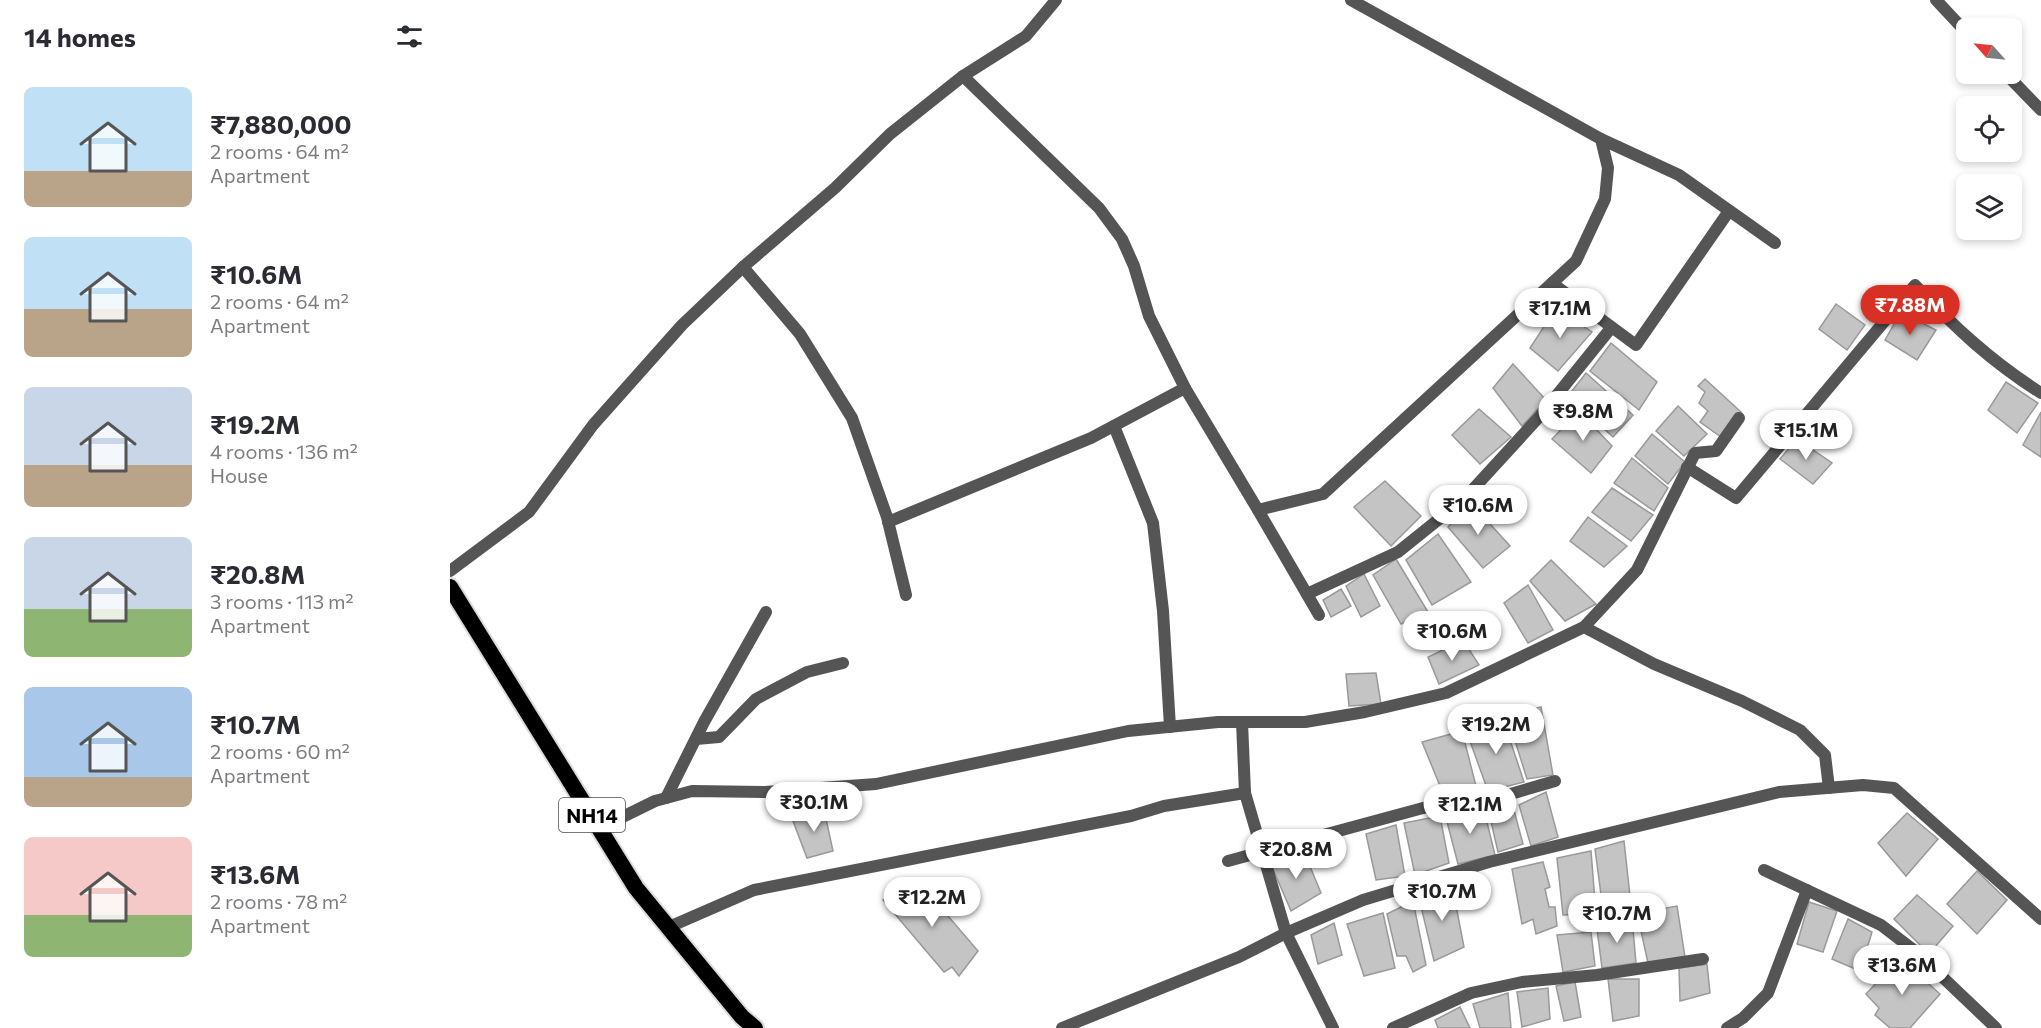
<!DOCTYPE html>
<meta charset="utf-8">
<style>
body{margin:0;font-family:Commissioner,sans-serif;background:#f2f2f3;color:#2b2b33;height:100vh;display:flex;flex-direction:column;font-size:22px;white-space:nowrap}
*{box-sizing:border-box;margin:0}
p{font-size:20px;color:#7c7c81}
.icon{flex:none;width:33px;height:33px;fill:none;stroke:currentColor;stroke-width:2;stroke-linecap:round;stroke-linejoin:round}
.map{position:relative;flex:1;overflow:hidden}
.side{display:flex;flex-direction:column;background:#fff;width:450px}
.side>*{flex:none}
.needle{width:39px;rotate:297deg}
.buttons{position:absolute;left:1506px;top:18px;display:grid;gap:12px}
.buttons a{display:grid;place-items:center;width:66px;height:66px;border-radius:9px;background:#fff;box-shadow:0 3px 9px #0003;font-size:30px}
.price{position:absolute;translate:-50% -51px;padding:0 14px;border-radius:21px;background:#fff;color:#222;font-size:20px;line-height:39px;filter:drop-shadow(0 2px 3px #0008)}
.price::after{content:'';position:absolute;left:50%;top:36px;width:18px;height:14px;margin-left:-9px;background:inherit;clip-path:polygon(0 0,100% 0,50% 100%)}
.price.current{background:#d93025;color:#fff}
ul{padding:0;list-style:none}
li{display:flex;align-items:center;gap:18px;height:150px;padding:0 24px}
li span{display:grid;place-items:center;flex:none;width:168px;height:120px;border-radius:9px;color:#555}
li>.icon{margin-inline-start:auto}
span .icon{width:72px;height:72px;fill:#fffc;stroke-width:1}
li b{font-size:26px}
h2{display:flex;justify-content:space-between;align-items:center;height:72px;padding:0 24px;font-size:26px}
main{display:flex;flex:1;min-height:0}
.map>svg:first-child{display:block}
.building{fill:#c4c4c4;stroke:#999;stroke-width:1.5}
.lines{fill:none;stroke-linecap:round;stroke-linejoin:round}
.trunk-casing{stroke:#dbdbdb;stroke-width:20}
.minor{stroke:#555;stroke-width:12}
.tertiary{stroke:#555;stroke-width:12}
.trunk{stroke:#000;stroke-width:16}
.labels{text-anchor:middle;dominant-baseline:central;stroke-width:6;stroke-linejoin:round;paint-order:stroke}
.shield{fill:#fff;stroke:#4c4c4c;stroke-width:1.5}
.shield-label{font-size:20px;font-weight:bold;fill:#000}
</style>
<main>
<section class="side">
<h2>14 homes<svg class="icon" aria-label="filters" viewBox="0 0 24 24"><path d="M4 7h16M4 17h16"/><circle cx="9" cy="7" r="2"/><circle cx="15" cy="17" r="2"/></svg></h2>
<ul>
<li><span style="background:linear-gradient(#bfe0f5 70%,#b9a48a 0)"><svg class="icon" aria-label="home" viewBox="0 0 24 24"><path d="M3 11l9-7 9 7M6 9v11h12V9"/></svg></span><div><b>₹7,880,000</b><p>2 rooms · 64 m²</p><p>Apartment</p></div></li>
<li><span style="background:linear-gradient(#bfe0f5 60%,#b9a48a 0)"><svg class="icon" aria-label="home" viewBox="0 0 24 24"><path d="M3 11l9-7 9 7M6 9v11h12V9"/></svg></span><div><b>₹10.6M</b><p>2 rooms · 64 m²</p><p>Apartment</p></div></li>
<li><span style="background:linear-gradient(#c9d6e8 65%,#b9a48a 0)"><svg class="icon" aria-label="home" viewBox="0 0 24 24"><path d="M3 11l9-7 9 7M6 9v11h12V9"/></svg></span><div><b>₹19.2M</b><p>4 rooms · 136 m²</p><p>House</p></div></li>
<li><span style="background:linear-gradient(#c9d6e8 60%,#8fb573 0)"><svg class="icon" aria-label="home" viewBox="0 0 24 24"><path d="M3 11l9-7 9 7M6 9v11h12V9"/></svg></span><div><b>₹20.8M</b><p>3 rooms · 113 m²</p><p>Apartment</p></div></li>
<li><span style="background:linear-gradient(#a9c7e8 75%,#b9a48a 0)"><svg class="icon" aria-label="home" viewBox="0 0 24 24"><path d="M3 11l9-7 9 7M6 9v11h12V9"/></svg></span><div><b>₹10.7M</b><p>2 rooms · 60 m²</p><p>Apartment</p></div></li>
<li><span style="background:linear-gradient(#f6c9c9 65%,#8fb573 0)"><svg class="icon" aria-label="home" viewBox="0 0 24 24"><path d="M3 11l9-7 9 7M6 9v11h12V9"/></svg></span><div><b>₹13.6M</b><p>2 rooms · 78 m²</p><p>Apartment</p></div></li>
</ul>
</section>
<div class="map">
<svg width="1591" height="1028" viewBox="0 0 1591 1028">
<rect width="100%" height="100%" fill="#fff"/>
<g class="building">
<path d="M 1386,304 L 1415,325 L 1397,350 L 1369,329 Z"/>
<path d="M 1106,308 L 1142,332 L 1108,371 L 1080,348 Z"/>
<path d="M 1451,312 L 1486,330 L 1467,360 L 1435,340 Z"/>
<path d="M 1161,343 L 1207,382 L 1189,410 L 1140,371 Z"/>
<path d="M 1063,364 L 1096,400 L 1072,426 L 1043,388 Z"/>
<path d="M 1136,373 L 1183,415 L 1163,437 L 1118,396 Z"/>
<path d="M 1255,379 L 1291,412 L 1271,437 L 1250,422 L 1258,411 L 1249,403 L 1255,392 L 1248,386 Z"/>
<path d="M 1556,382 L 1588,403 L 1567,433 L 1538,410 Z"/>
<path d="M 1228,406 L 1257,434 L 1234,456 L 1206,431 Z"/>
<path d="M 1029,409 L 1061,437 L 1030,464 L 1002,435 Z"/>
<path d="M 1129,411 L 1162,446 L 1141,473 L 1102,439 Z"/>
<path d="M 1591,412 L 1591,457 L 1573,445 Z"/>
<path d="M 1202,434 L 1235,462 L 1218,484 L 1185,456 Z"/>
<path d="M 1347,439 L 1382,463 L 1363,484 L 1330,459 Z"/>
<path d="M 1182,458 L 1218,488 L 1204,511 L 1164,483 Z"/>
<path d="M 935,481 L 971,516 L 941,546 L 904,507 Z"/>
<path d="M 1162,488 L 1203,515 L 1181,541 L 1142,512 Z"/>
<path d="M 1021,503 L 1060,546 L 1033,568 L 998,527 Z"/>
<path d="M 1138,517 L 1177,546 L 1154,567 L 1120,541 Z"/>
<path d="M 988,534 L 1021,582 L 982,605 L 956,560 Z"/>
<path d="M 946,559 L 978,612 L 951,624 L 923,575 Z"/>
<path d="M 1101,560 L 1146,604 L 1115,621 L 1080,581 Z"/>
<path d="M 914,574 L 930,606 L 911,617 L 896,586 Z"/>
<path d="M 1078,585 L 1103,630 L 1078,643 L 1054,603 Z"/>
<path d="M 891,589 L 901,606 L 881,617 L 873,600 Z"/>
<path d="M 1013,640 L 1029,665 L 989,684 L 978,657 Z"/>
<path d="M 926,673 L 931,704 L 899,706 L 896,674 Z"/>
<path d="M 1091,707 L 1103,775 L 1077,779 L 1057,715 Z"/>
<path d="M 1052,716 L 1074,782 L 1038,791 L 1017,733 Z"/>
<path d="M 1012,731 L 1028,794 L 995,798 L 972,742 Z"/>
<path d="M 1096,792 L 1108,837 L 1081,846 L 1069,805 Z"/>
<path d="M 1062,803 L 1073,844 L 1048,852 L 1038,808 Z"/>
<path d="M 373,805 L 383,851 L 357,858 L 343,821 Z"/>
<path d="M 1033,806 L 1045,855 L 1008,864 L 995,814 Z"/>
<path d="M 1457,813 L 1488,839 L 1456,876 L 1428,843 Z"/>
<path d="M 990,816 L 999,863 L 965,875 L 954,823 Z"/>
<path d="M 946,825 L 955,876 L 926,880 L 916,834 Z"/>
<path d="M 1174,841 L 1180,896 L 1152,902 L 1145,849 Z"/>
<path d="M 1141,851 L 1146,914 L 1113,915 L 1107,858 Z"/>
<path d="M 854,852 L 871,893 L 841,911 L 820,862 Z"/>
<path d="M 1093,862 L 1100,887 L 1095,889 L 1099,907 L 1105,907 L 1107,926 L 1086,934 L 1083,919 L 1072,924 L 1062,869 Z"/>
<path d="M 1527,871 L 1557,900 L 1527,934 L 1497,904 Z"/>
<path d="M 468,881 L 528,951 L 509,976 L 502,967 L 494,972 L 433,900 Z"/>
<path d="M 1002,885 L 1014,947 L 984,961 L 969,898 Z"/>
<path d="M 1467,895 L 1503,926 L 1479,954 L 1444,919 Z"/>
<path d="M 963,901 L 976,965 L 963,972 L 956,956 L 947,956 L 937,914 Z"/>
<path d="M 1359,902 L 1387,911 L 1373,952 L 1347,944 Z"/>
<path d="M 1227,906 L 1235,957 L 1198,963 L 1187,913 Z"/>
<path d="M 933,913 L 945,968 L 914,976 L 897,924 Z"/>
<path d="M 1182,918 L 1186,963 L 1152,968 L 1147,929 Z"/>
<path d="M 1398,919 L 1422,932 L 1410,971 L 1382,959 Z"/>
<path d="M 884,923 L 892,955 L 868,964 L 861,935 Z"/>
<path d="M 1141,932 L 1145,966 L 1113,972 L 1107,935 Z"/>
<path d="M 1450,958 L 1490,994 L 1460,1028 L 1440,1028 L 1425,1015 L 1429,1008 L 1416,994 Z"/>
<path d="M 1257,964 L 1260,993 L 1230,1001 L 1229,968 Z"/>
<path d="M 1158,979 L 1189,979 L 1189,1016 L 1163,1021 Z"/>
<path d="M 1125,982 L 1131,1017 L 1114,1021 L 1106,986 Z"/>
<path d="M 1098,988 L 1100,1019 L 1072,1027 L 1067,992 Z"/>
<path d="M 1058,993 L 1061,1028 L 1030,1028 L 1023,1004 Z"/>
<path d="M 1010,1007 L 1020,1028 L 988,1028 L 985,1020 Z"/>
</g>
<g class="lines">
<defs>
<path id="trunk" d="M 0,587 L 186,888 L 292,1017 L 305,1028"/>
</defs>
<use href="#trunk" class="trunk-casing"/>
<g class="minor">
<path d="M 513,76 L 649,208 L 672,239 L 684,266 L 699,316 L 735,388"/>
<path d="M 1151,139 L 1229,175 L 1325,243"/>
<path d="M 293,267 L 350,334 L 402,418 L 437,517 L 456,595"/>
<path d="M 1102,283 L 1186,345 L 1279,211"/>
<path d="M 664,426 L 703,523 L 713,611 L 720,727"/>
<path d="M 1237,467 L 1286,498 L 1465,285 C 1504,327 1542,362 1591,393"/>
<path d="M 808,510 L 869,615"/>
<path d="M 438,522 L 641,438 L 735,388 L 808,510 L 873,494 L 1126,261 L 1155,199 L 1158,168 L 1151,139 L 901,0"/>
<path d="M 0,571 L 79,512 L 143,425 L 232,325 L 293,267 L 385,188 L 440,134 L 513,76 L 576,36 L 606,0"/>
<path d="M 857,594 L 948,552 L 1014,499 L 1090,416 L 1161,328"/>
<path d="M 1134,627 L 1204,664 L 1292,701 L 1350,730 L 1375,755 L 1379,788"/>
<path d="M 792,722 L 795,793"/>
<path d="M 246,739 L 269,737 L 306,699 L 357,672 L 393,663"/>
<path d="M 216,798 L 254,722 L 316,612"/>
<path d="M 150,828 L 205,801 L 242,791 L 315,792 L 426,784 L 678,731 L 768,722 L 855,722 L 915,712 L 996,693 L 1134,627 L 1187,570 L 1245,453 L 1266,451 L 1289,418"/>
<path d="M 778,861 L 973,808 L 1047,798 L 1105,781"/>
<path d="M 1314,870 L 1431,925 L 1465,951 L 1546,1028"/>
<path d="M 219,927 L 304,890 L 681,816 L 714,806 L 795,793 L 836,933 L 883,1028"/>
<path d="M 612,1028 L 789,957 L 836,933 L 913,900 L 1039,862 L 1329,792 L 1413,785 L 1444,788 L 1591,919"/>
<path d="M 943,1028 L 1021,993 L 1072,982 L 1147,975 L 1253,959"/>
<path d="M 1277,1028 L 1293,1018 L 1318,993 L 1357,890"/>
</g>
<g class="tertiary">
<path d="M 1486,0 L 1516,32"/>
<path d="M 1556,74 L 1591,110"/>
</g>
<use href="#trunk" class="trunk"/>
</g>
<g class="labels">
<rect class="shield" x="109" y="798" width="66" height="34" rx="4.5"/>
<g class="shield-label">
<text x="142" y="815">NH14</text>
</g>
</g>
</svg>
<div class="buttons">
<a><svg class="needle" viewBox="-14 -14 28 28"><path d="M0-13l5 13h-10z" fill="#e53935"/><path d="M0 13l5-13h-10z" fill="#7c7c81"/></svg></a>
<a><svg class="icon" aria-label="locate" viewBox="0 0 24 24"><circle cx="12" cy="12" r="6"/><path d="M12 2v4M12 18v4M2 12h4M18 12h4"/></svg></a>
<a><svg class="icon" aria-label="layers" viewBox="0 0 24 24"><path d="M12 4l9 5-9 5-9-5zM3 14l9 5 9-5"/></svg></a>
</div>
<b class="price current" style="left:1460px;top:336px">₹7.88M</b>
<b class="price" style="left:1110px;top:339px">₹17.1M</b>
<b class="price" style="left:1133px;top:442px">₹9.8M</b>
<b class="price" style="left:1356px;top:461px">₹15.1M</b>
<b class="price" style="left:1028px;top:536px">₹10.6M</b>
<b class="price" style="left:1002px;top:662px">₹10.6M</b>
<b class="price" style="left:1046px;top:755px">₹19.2M</b>
<b class="price" style="left:364px;top:833px">₹30.1M</b>
<b class="price" style="left:1020px;top:835px">₹12.1M</b>
<b class="price" style="left:846px;top:880px">₹20.8M</b>
<b class="price" style="left:992px;top:922px">₹10.7M</b>
<b class="price" style="left:482px;top:928px">₹12.2M</b>
<b class="price" style="left:1167px;top:944px">₹10.7M</b>
<b class="price" style="left:1452px;top:996px">₹13.6M</b>
</div>
</main>
